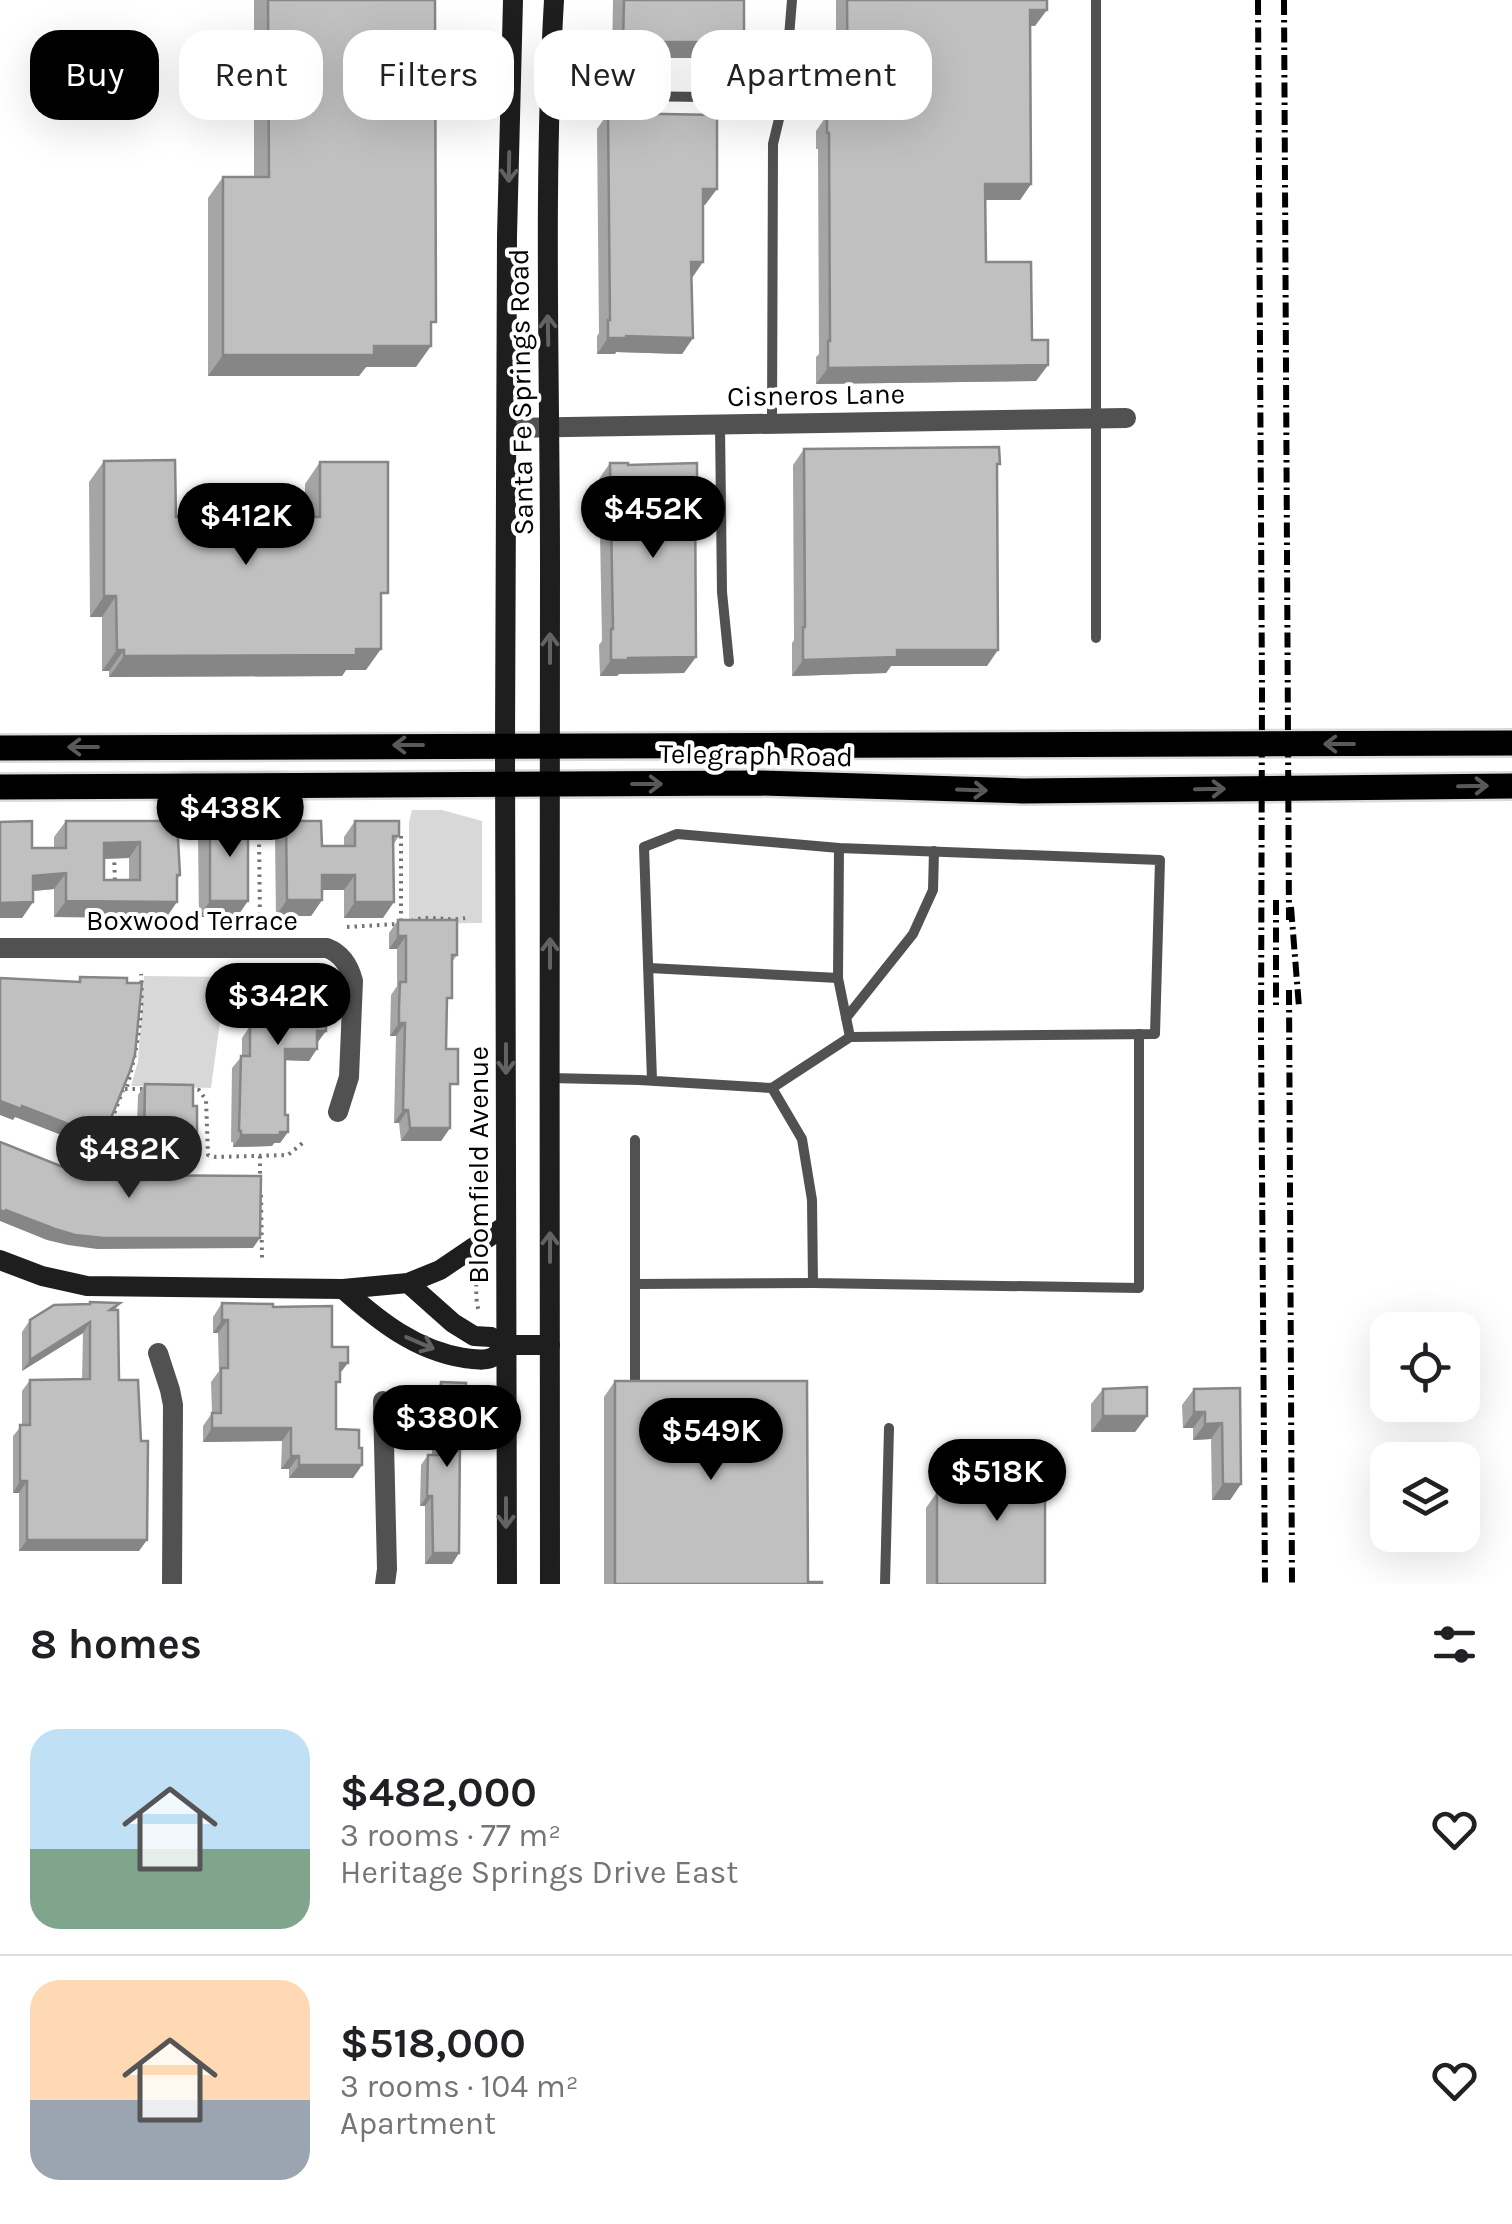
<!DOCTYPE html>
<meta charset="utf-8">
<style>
body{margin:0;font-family:Karla,sans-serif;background:#f6f6f6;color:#202124;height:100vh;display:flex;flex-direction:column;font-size:38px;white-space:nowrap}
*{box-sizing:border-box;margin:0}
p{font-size:32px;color:#757577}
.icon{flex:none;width:55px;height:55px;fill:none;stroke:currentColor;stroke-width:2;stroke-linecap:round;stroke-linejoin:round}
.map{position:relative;height:1584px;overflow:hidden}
.side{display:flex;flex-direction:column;background:#fff;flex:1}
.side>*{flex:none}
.guide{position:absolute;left:30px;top:30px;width:1000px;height:90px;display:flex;gap:20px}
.controls{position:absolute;left:1370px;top:1312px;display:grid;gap:20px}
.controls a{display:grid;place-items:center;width:110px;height:110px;border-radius:20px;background:#fff;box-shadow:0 10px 40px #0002;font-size:50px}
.price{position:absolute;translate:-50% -85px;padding:0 22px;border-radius:35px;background:#000;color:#fff;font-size:32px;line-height:65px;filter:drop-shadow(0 2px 5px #0008)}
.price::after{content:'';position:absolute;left:50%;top:60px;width:30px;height:22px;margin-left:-15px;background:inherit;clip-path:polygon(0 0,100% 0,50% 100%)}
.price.current{background:#222;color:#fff}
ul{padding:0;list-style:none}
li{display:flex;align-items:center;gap:30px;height:250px;padding:0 30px}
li+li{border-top:2px solid #e0e0e0}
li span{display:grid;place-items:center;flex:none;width:280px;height:200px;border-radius:30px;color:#555}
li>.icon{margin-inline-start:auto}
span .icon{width:120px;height:120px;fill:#fffc;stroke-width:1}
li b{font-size:42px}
h2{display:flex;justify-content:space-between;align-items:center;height:120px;padding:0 30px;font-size:42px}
.chip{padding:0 35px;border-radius:30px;background:#fff;box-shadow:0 10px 40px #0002;font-size:35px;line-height:90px}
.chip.current{background:#000;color:#fff}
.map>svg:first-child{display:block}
.green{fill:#d8d8d8}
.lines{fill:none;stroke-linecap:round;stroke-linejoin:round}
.primary-casing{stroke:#dbdbdb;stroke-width:30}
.path{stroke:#737373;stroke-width:4;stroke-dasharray:2.5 5;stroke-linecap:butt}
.lane{stroke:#515151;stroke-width:10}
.street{stroke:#515151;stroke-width:20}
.secondary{stroke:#1e1e1e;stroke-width:20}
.primary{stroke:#000;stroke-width:25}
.rail{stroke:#000;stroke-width:6;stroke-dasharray:15 5 2.5 5;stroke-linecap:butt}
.wall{fill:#a5a5a5;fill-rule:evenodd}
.shaded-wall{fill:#868686}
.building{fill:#c0c0c0;stroke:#868686;stroke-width:2.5;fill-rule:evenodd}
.oneway{stroke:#626262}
.oneway2{stroke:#595959}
.labels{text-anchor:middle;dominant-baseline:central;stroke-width:8;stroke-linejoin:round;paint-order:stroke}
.street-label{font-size:28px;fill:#000;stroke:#fff}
</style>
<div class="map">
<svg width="1512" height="1584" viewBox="0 0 1512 1584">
<rect width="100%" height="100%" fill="#fff"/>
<g class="green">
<path d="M 412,810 L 442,810 L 482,821 L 482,923 L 409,924 L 409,822 Z"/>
<path d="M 144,976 L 226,977 L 211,1088 L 131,1086 L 138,1061 Z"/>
</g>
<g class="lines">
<defs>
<g id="primary">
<path d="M 0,748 L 1512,743"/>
<path d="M 0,787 L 760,783 L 1023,791 L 1512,786"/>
</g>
</defs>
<use href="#primary" class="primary-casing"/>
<g class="path">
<path d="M 259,837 L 260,922"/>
<path d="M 114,855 L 115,881"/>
<path d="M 401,921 L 401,835"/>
<path d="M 411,921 C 428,914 446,922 465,918"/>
<path d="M 347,927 L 397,924"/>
<path d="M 125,1089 L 145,1089"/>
<path d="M 190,1089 L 199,1090 L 206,1100 L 208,1155 L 216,1157 L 288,1155 L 305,1141"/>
<path d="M 101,1148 L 123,1090 L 127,1087 C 137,1051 144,1011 141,974"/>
<path d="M 260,1156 L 260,1181"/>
<path d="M 261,1195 L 262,1259"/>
<path d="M 475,1269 C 478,1282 474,1298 479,1311"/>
</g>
<g class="lane">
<path d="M 550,95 L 784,98"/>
<path d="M 772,424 L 773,144 L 784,98 L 792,0"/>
<path d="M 720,425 L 722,592 L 729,662"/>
<path d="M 1096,638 L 1096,0"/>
<path d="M 649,968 L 838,978 L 839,848"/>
<path d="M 838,978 L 850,1037"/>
<path d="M 846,1018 L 913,934 L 933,890 L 934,851"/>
<path d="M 550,1078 L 639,1080 L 772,1088 L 850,1037 L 1155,1034 L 1160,860 L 839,848 L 677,834 L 644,847 L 652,1080"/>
<path d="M 772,1088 L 802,1139 L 812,1200 L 813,1283 L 1139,1288 L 1139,1034"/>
<path d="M 635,1140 L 635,1284 L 813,1283"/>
<path d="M 635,1284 L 635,1386"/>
<path d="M 885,1584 L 889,1428"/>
</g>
<g class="street">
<path d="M 507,428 L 1126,418"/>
<path d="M 0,948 L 327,948 C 342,954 349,965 353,981 L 349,1077 L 338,1112"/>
<path d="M 158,1353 L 170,1390 L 173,1405 L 172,1584"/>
<path d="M 383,1401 L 387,1569 L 385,1584"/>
</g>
<g class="secondary">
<path d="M 0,1260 L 42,1276 L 87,1286 L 343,1289 L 408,1283 L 440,1270 L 505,1226"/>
<path d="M 408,1283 L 453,1323 L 474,1336 L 491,1337 L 506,1345 L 550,1345"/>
<path d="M 343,1289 C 379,1321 415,1350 464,1358 C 474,1359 486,1362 495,1356 C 499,1353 502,1349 506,1345"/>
<path d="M 507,1584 L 505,745 L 507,236 L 513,0"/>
<path d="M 550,1584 C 550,1244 549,905 550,565 C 550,376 543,188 554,0"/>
</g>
<use href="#primary" class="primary"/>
<g class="rail">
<path d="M 1258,0 L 1262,692 L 1261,1035 L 1265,1584"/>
<path d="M 1284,0 L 1289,920"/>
<path d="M 1276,900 L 1276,1010"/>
<path d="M 1291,907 L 1299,1007"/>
<path d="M 1289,990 L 1292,1584"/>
</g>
</g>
<g class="wall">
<path d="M 254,0 L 435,0 L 431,329 L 416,367 L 366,367 L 359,376 L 208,376 L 208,198 L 223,177 L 254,177 Z"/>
<path d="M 613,0 L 744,0 L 733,58 L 631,58 L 630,60 L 612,60 Z"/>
<path d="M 836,0 L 1047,0 L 1035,26 L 1030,26 L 1031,184 L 1020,200 L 986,200 L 986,262 L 1048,365 L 1036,381 L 816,384 L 816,357 L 819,354 L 818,149 L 816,149 L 816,131 L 827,115 L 836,115 Z"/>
<path d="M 608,113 L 705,205 L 703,205 L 691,278 L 693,338 L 682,354 L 616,352 L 615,354 L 597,354 L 597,336 L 599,333 L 597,129 Z"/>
<path d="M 804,449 L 997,467 L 987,666 L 891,666 L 886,673 L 792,676 L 792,643 L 794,640 L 793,465 Z"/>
<path d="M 104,461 L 176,517 L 305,517 L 305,484 L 320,462 L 381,604 L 366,670 L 346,670 L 342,676 L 109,677 L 109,671 L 102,671 L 102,617 L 90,617 L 89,482 Z"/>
<path d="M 610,463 L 628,465 L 697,480 L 695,484 L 696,657 L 684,673 L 619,674 L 617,676 L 600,676 L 599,645 L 602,641 L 599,479 Z"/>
<path d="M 210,820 L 248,844 L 237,917 L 199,917 L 198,836 Z"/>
<path d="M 66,821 L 177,821 L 180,875 L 177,880 L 166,918 L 54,917 L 54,889 L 33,891 L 33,902 L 22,918 L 0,918 L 0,822 L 32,848 L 54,848 L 54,837 ZM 129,858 L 129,880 L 104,880 L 104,859 Z"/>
<path d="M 286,821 L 322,846 L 344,846 L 344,837 L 355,821 L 399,836 L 393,845 L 383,918 L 344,918 L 344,890 L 322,890 L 322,900 L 311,916 L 276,916 L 275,837 Z"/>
<path d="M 398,920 L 457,955 L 452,962 L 447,1005 L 446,1049 L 450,1094 L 450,1128 L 441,1141 L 401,1141 L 399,1123 L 394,1123 L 396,1036 L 390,1036 L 391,995 L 397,986 L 397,949 L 389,949 L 389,933 Z"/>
<path d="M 273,971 L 317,1042 L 309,1061 L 285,1060 L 285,1115 L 288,1132 L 280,1143 L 274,1143 L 272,1146 L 233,1147 L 233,1142 L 231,1142 L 232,1068 L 242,1056 L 242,1038 L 250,1026 L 253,1026 L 253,989 L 262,977 L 269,977 Z"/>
<path d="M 145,1084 L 189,1155 L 167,1155 L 160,1166 L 136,1155 L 138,1095 Z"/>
<path d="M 90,1302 L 120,1303 L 115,1310 L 119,1380 L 139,1551 L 19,1551 L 19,1493 L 13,1493 L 13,1436 L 22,1425 L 22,1391 L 30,1380 L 82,1380 L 83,1333 L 22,1371 L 22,1332 L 30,1320 L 89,1304 Z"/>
<path d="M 222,1303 L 273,1307 L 332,1347 L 340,1375 L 336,1387 L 336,1429 L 359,1448 L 362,1465 L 353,1478 L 289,1478 L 289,1469 L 281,1469 L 282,1441 L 203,1442 L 203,1426 L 212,1413 L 211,1382 L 219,1371 L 218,1333 L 213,1333 L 213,1317 Z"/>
<path d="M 615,1381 L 808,1582 L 822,1584 L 604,1584 L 604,1397 Z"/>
<path d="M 441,1382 L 460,1441 L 459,1553 L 452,1564 L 425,1564 L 425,1506 L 420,1506 L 421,1465 L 428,1455 L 432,1455 L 433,1393 Z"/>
<path d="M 1240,1388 L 1241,1484 L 1230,1500 L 1212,1500 L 1211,1439 L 1193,1440 L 1193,1428 L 1183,1428 L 1182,1405 L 1194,1389 Z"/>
<path d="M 1103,1389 L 1147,1416 L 1135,1432 L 1091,1432 L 1091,1404 Z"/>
<path d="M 991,1444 L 1045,1584 L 926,1584 L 926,1508 L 937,1492 L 980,1492 L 980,1460 Z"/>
</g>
<g class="shaded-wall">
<path d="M 1030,10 L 1047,10 L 1035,26 L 1019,26 Z"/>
<path d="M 641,42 L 744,42 L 733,58 L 631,58 L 630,60 L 612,60 L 623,44 Z"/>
<path d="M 985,184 L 1031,184 L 1020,200 L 974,200 Z"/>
<path d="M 703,189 L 717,189 L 705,205 L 692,205 Z"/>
<path d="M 691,262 L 703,262 L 692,278 L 679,278 Z"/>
<path d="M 626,336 L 693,338 L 682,354 L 616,352 L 615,354 L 597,354 L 608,338 Z"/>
<path d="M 374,346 L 431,346 L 416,367 L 366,367 L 359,376 L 208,376 L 223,355 Z"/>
<path d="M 1048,365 L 1036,381 L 816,384 L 828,368 Z"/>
<path d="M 104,596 L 116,596 L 102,617 L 90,617 Z"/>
<path d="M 381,649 L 366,670 L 346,670 L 342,676 L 109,677 L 124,656 Z"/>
<path d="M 117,650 L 124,650 L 109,671 L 102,671 Z"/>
<path d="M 897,650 L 998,650 L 987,666 L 891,666 L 886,673 L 792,676 L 803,660 Z"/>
<path d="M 696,657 L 684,673 L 619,674 L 617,676 L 600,676 L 611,660 L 628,658 Z"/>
<path d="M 140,842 L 129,858 L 93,859 L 104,843 Z"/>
<path d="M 66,873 L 54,889 L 22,892 L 33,876 Z"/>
<path d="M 322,875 L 355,875 L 344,890 L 311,890 Z"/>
<path d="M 287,900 L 322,900 L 311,916 L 276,916 Z"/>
<path d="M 66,901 L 177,902 L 166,918 L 54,917 Z"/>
<path d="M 210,901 L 248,901 L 237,917 L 199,917 Z"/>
<path d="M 33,902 L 22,918 L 0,918 L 0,903 Z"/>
<path d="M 355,902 L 394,902 L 383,918 L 344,918 Z"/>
<path d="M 398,936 L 406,936 L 397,949 L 389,949 Z"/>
<path d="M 399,1023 L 405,1023 L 396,1036 L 390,1036 Z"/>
<path d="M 317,1031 L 326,1031 L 318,1042 Z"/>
<path d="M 285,1049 L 317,1049 L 309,1061 L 277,1060 Z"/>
<path d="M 0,1101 L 22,1106 L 105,1133 L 98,1144 L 90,1141 L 87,1145 L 15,1117 L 13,1120 L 0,1115 Z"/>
<path d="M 403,1110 L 408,1110 L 399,1123 L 394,1123 Z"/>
<path d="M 410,1128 L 450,1128 L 441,1141 L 401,1141 Z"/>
<path d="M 288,1132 L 280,1143 L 274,1143 L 272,1146 L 233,1147 L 241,1135 Z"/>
<path d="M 167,1144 L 197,1144 L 189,1155 L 167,1155 Z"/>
<path d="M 0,1210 L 6,1210 L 260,1238 L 253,1248 L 97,1249 L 68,1245 L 47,1240 L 0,1221 Z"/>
<path d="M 222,1320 L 228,1320 L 218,1333 L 213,1333 Z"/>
<path d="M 90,1322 L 83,1333 L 22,1371 L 30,1360 Z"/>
<path d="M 340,1363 L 348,1363 L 338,1376 Z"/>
<path d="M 1194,1412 L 1205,1412 L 1193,1428 L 1183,1428 Z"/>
<path d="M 1103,1416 L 1147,1416 L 1135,1432 L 1091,1432 Z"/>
<path d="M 1222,1423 L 1211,1439 L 1193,1440 L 1205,1424 Z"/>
<path d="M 212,1428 L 291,1428 L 282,1441 L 203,1442 Z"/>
<path d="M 291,1456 L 299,1456 L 289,1469 L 281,1469 Z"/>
<path d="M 299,1465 L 362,1465 L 353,1478 L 289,1478 Z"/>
<path d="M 20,1481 L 27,1481 L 19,1493 L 13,1493 Z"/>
<path d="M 1223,1484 L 1241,1484 L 1230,1500 L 1212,1500 Z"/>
<path d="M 427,1496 L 432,1496 L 425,1506 L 420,1506 Z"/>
<path d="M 27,1540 L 147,1540 L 139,1551 L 19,1551 Z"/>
<path d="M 433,1553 L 459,1553 L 452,1564 L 425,1564 Z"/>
</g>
<g class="building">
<path d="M 268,0 L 435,0 L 436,322 L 431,322 L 431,346 L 374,346 L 374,355 L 223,355 L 223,177 L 269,177 Z"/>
<path d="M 624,0 L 744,0 L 744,42 L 641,42 L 641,44 L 623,44 Z"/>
<path d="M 847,0 L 1047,0 L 1047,10 L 1030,10 L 1031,184 L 985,184 L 986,262 L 1031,262 L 1032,340 L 1048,340 L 1048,365 L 828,368 L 828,341 L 830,341 L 829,133 L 827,133 L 827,115 L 848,115 Z"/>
<path d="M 608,113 L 717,115 L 717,189 L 703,189 L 703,262 L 691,262 L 693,338 L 626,336 L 626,338 L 608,338 L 608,320 L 610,320 Z"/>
<path d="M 999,447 L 1000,464 L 997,464 L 998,650 L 897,650 L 897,657 L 803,660 L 803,627 L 805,627 L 804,449 Z"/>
<path d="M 175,460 L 176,517 L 320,517 L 320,462 L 388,462 L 388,593 L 381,593 L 381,649 L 356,649 L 356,655 L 124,656 L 124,650 L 117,650 L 116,596 L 104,596 L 104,461 Z"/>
<path d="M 610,463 L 628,463 L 628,465 L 697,463 L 697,480 L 695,480 L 696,657 L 628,658 L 628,660 L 611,660 L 611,629 L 613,629 Z"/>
<path d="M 210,820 L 254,820 L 254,836 L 248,836 L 248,901 L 210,901 Z"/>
<path d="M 32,821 L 32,848 L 66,848 L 66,821 L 177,821 L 180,875 L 177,875 L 177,902 L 66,901 L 66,873 L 33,876 L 33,902 L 0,903 L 0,822 ZM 140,842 L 140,880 L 104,880 L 104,843 Z"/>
<path d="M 286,821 L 321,821 L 322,846 L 355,846 L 355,821 L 399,821 L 399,836 L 393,836 L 394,902 L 355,902 L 355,875 L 322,875 L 322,900 L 287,900 Z"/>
<path d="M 398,920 L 457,920 L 457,955 L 452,955 L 452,998 L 447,998 L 446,1049 L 458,1049 L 458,1084 L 450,1084 L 450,1128 L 410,1128 L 408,1110 L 403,1110 L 405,1023 L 399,1023 L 399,1007 L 400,982 L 406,982 L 406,936 L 398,936 Z"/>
<path d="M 273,971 L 323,972 L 322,1015 L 326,1015 L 326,1031 L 317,1031 L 317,1049 L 285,1049 L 285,1115 L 288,1115 L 288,1132 L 280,1132 L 280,1135 L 241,1135 L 241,1131 L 239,1131 L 241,1056 L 250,1056 L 250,1026 L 261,1026 L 262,977 L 273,977 Z"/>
<path d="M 80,977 L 127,978 L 127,983 L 142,983 L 135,1054 L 130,1071 L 105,1133 L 96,1130 L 94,1134 L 22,1106 L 21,1109 L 0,1101 L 0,978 L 80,982 Z"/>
<path d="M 145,1084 L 193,1085 L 193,1106 L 197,1106 L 197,1144 L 167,1144 L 167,1155 L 144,1144 Z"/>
<path d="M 0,1142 L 68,1169 L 86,1174 L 119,1177 L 119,1175 L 261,1176 L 260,1238 L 104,1238 L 75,1235 L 55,1229 L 6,1210 L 5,1212 L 0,1210 Z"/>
<path d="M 90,1302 L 120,1303 L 110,1310 L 118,1310 L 119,1380 L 138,1380 L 141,1441 L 148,1441 L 147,1540 L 27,1540 L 27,1481 L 20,1481 L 20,1425 L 30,1425 L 30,1380 L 90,1379 L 90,1322 L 30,1360 L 30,1320 L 54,1305 L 90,1304 Z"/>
<path d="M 222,1303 L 273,1304 L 273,1307 L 332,1306 L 332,1347 L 348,1347 L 348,1363 L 340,1363 L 340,1382 L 336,1382 L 336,1429 L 359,1430 L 359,1448 L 362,1448 L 362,1465 L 299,1465 L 299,1456 L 291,1456 L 291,1428 L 212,1428 L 212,1413 L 221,1413 L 221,1368 L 228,1368 L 228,1320 L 222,1320 Z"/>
<path d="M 615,1381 L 807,1381 L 808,1582 L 822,1582 L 822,1584 L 615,1584 Z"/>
<path d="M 441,1382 L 466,1383 L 464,1436 L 460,1435 L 459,1553 L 433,1553 L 432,1496 L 427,1496 L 428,1455 L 439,1455 Z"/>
<path d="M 1147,1387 L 1147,1416 L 1103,1416 L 1103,1389 Z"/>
<path d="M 1240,1388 L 1241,1484 L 1223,1484 L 1222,1423 L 1205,1424 L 1205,1412 L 1194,1412 L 1194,1389 Z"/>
<path d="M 991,1444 L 1045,1444 L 1045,1584 L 937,1584 L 937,1492 L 991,1492 Z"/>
</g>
<defs><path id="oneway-shaft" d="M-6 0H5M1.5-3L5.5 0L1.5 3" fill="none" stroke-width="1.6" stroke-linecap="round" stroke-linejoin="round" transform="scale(2.5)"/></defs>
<g class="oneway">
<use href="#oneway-shaft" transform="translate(509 167) rotate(91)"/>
<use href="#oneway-shaft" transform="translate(548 330) rotate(-91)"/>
<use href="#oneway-shaft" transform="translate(550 648) rotate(-90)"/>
<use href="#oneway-shaft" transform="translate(550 953) rotate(-90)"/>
<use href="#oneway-shaft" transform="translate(506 1059) rotate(90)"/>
<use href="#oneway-shaft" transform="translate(550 1247) rotate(-90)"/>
<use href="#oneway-shaft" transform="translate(420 1343) rotate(23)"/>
<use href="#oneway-shaft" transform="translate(506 1513) rotate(90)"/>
</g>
<g class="oneway2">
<use href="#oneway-shaft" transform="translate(1339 744) rotate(180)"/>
<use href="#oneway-shaft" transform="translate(408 745) rotate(180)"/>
<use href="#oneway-shaft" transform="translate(83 747) rotate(180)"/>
<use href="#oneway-shaft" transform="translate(647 784)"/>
<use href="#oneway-shaft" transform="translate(1473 786) rotate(-1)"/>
<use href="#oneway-shaft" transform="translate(1210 789) rotate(-1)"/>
<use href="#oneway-shaft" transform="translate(972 790) rotate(2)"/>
</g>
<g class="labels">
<g class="street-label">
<text transform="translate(521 392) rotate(-91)">Santa Fe Springs Road</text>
<text transform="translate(816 395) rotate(-1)">Cisneros Lane</text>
<text transform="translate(756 755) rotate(1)">Telegraph Road</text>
<text x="192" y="920">Boxwood Terrace</text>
<text transform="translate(478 1165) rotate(-90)">Bloomfield Avenue</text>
</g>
</g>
</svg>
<div class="controls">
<a><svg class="icon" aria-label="locate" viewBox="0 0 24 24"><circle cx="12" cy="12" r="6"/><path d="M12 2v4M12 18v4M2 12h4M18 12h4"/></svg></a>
<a><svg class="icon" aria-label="layers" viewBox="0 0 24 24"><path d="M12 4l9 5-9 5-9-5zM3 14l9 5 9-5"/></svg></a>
</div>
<b class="price" style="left:653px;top:561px">$452K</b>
<b class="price" style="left:246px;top:568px">$412K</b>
<b class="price" style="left:230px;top:860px">$438K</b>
<b class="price" style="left:278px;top:1048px">$342K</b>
<b class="price current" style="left:129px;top:1201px">$482K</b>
<b class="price" style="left:447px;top:1470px">$380K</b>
<b class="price" style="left:711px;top:1483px">$549K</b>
<b class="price" style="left:997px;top:1524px">$518K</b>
<div class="guide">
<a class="chip current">Buy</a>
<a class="chip">Rent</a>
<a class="chip">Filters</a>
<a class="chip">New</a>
<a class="chip">Apartment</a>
</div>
</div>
<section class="side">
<h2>8 homes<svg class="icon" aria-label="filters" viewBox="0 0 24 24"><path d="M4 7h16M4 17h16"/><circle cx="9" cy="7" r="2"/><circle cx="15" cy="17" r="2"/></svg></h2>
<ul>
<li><span style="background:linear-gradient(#bfe0f5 60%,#7fa58c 0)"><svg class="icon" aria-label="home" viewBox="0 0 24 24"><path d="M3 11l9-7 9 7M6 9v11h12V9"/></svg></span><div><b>$482,000</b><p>3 rooms · 77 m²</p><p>Heritage Springs Drive East</p></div><svg class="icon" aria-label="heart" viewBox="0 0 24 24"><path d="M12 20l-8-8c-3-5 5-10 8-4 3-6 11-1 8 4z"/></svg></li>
<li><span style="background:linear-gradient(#ffd9b3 60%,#9aa5b1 0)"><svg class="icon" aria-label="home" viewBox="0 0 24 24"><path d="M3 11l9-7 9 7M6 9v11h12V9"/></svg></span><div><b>$518,000</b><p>3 rooms · 104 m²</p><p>Apartment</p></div><svg class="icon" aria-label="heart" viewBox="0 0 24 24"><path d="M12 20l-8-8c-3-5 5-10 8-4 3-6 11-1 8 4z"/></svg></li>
</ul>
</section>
